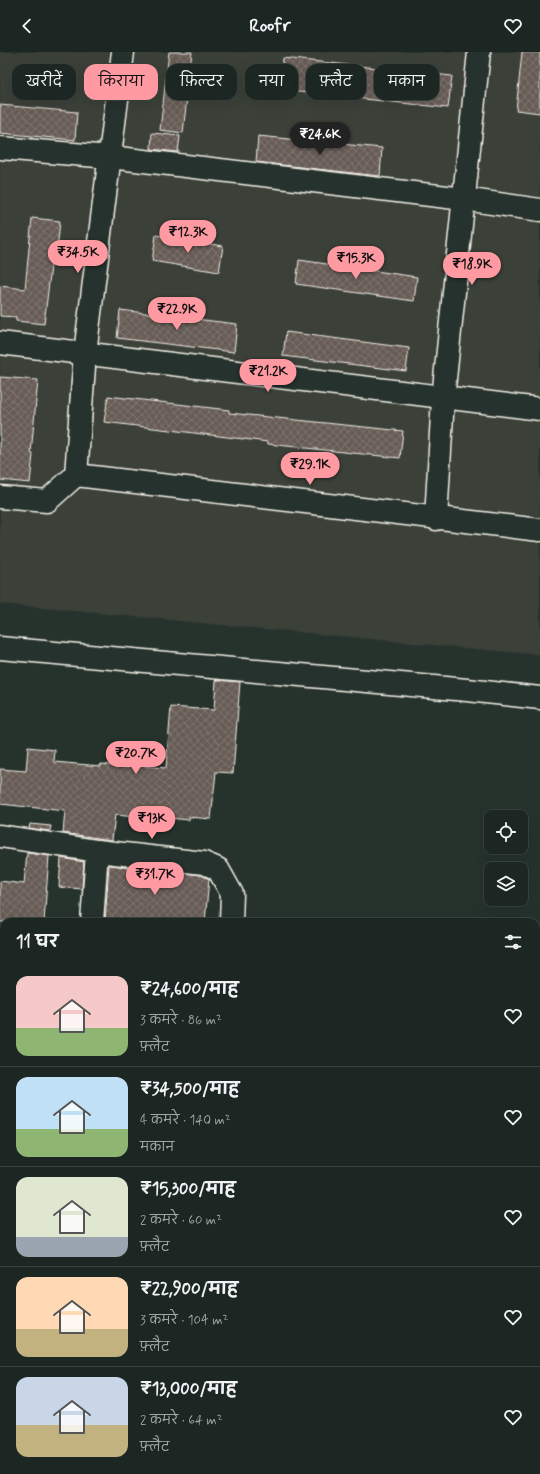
<!DOCTYPE html>
<html lang="hi">
<meta charset="utf-8">
<style>
body{margin:0;font-family:Mynerve,"Playpen Sans Deva",sans-serif;background:#29322f;color:#f1f3f6;height:100vh;display:flex;flex-direction:column;font-size:15px;white-space:nowrap}
*{box-sizing:border-box;margin:0}
p{font-size:13px;color:#a0a5a5}
.icon{flex:none;width:22px;height:22px;fill:none;stroke:currentColor;stroke-width:2;stroke-linecap:round;stroke-linejoin:round}
.map{position:relative;flex:1;overflow:hidden}
.details{position:absolute;left:0px;top:866px;width:540px;height:556px;display:flex;flex-direction:column;background:#1c2622;border-radius:12px 12px 0 0;box-shadow:0 4px 16px #0002,0 0 0 1px #3a4340}
.details>*{flex:none}
.top-card{position:absolute;left:12px;top:12px;width:516px;height:36px;display:flex;gap:8px}
.tools{position:absolute;left:484px;top:758px;display:grid;gap:8px}
.tools a{display:grid;place-items:center;width:44px;height:44px;border-radius:8px;background:#1c2622;box-shadow:0 4px 16px #0002,0 0 0 1px #3a4340;font-size:20px}
.price{position:absolute;translate:-50% -34px;padding:0 9px;border-radius:14px;background:#ff9aa2;color:#111;font-size:13px;line-height:26px;filter:drop-shadow(0 1px 2px #0008)}
.price::after{content:'';position:absolute;left:50%;top:24px;width:12px;height:9px;margin-left:-6px;background:inherit;clip-path:polygon(0 0,100% 0,50% 100%)}
.price.selected{background:#222;color:#fff}
ul{padding:0;list-style:none}
li{display:flex;align-items:center;gap:12px;height:100px;padding:0 16px}
li+li{border-top:1px solid #3a4340}
li span{display:grid;place-items:center;flex:none;width:112px;height:80px;border-radius:12px;color:#555}
li>.icon{margin-inline-start:auto}
span .icon{width:48px;height:48px;fill:#fffc;stroke-width:1}
li b{font-size:17px}
h2{display:flex;justify-content:space-between;align-items:center;height:48px;padding:0 16px;font-size:17px}
.pill{padding:0 14px;border-radius:12px;background:#1c2622;box-shadow:0 4px 16px #0002,0 0 0 1px #3a4340;font-size:14px;line-height:36px}
.pill.selected{background:#ff9aa2;color:#111}
header{display:flex;justify-content:space-between;align-items:center;height:52px;padding:0 16px;background:#1c2622;font-size:18px;font-weight:800}
.map>svg:first-child{display:block}
.built{fill:#3a3f39}
.building{fill:url(#building-cross-hatch);stroke:#f4f1e8}
.lines{fill:none;stroke-linecap:round;stroke-linejoin:round}
.minor-casing{stroke:#f4f1e8;stroke-width:25}
.minor{stroke:#26332d;stroke-width:22}
</style>
<header><svg class="icon" aria-label="back" viewBox="0 0 24 24"><path d="M15 5l-7 7 7 7"/></svg>Roofr<svg class="icon" aria-label="heart" viewBox="0 0 24 24"><path d="M12 20l-8-8c-3-5 5-10 8-4 3-6 11-1 8 4z"/></svg></header>
<div class="map">
<svg width="540" height="1422" viewBox="0 0 540 1422">
<defs>
<pattern id="building-cross-hatch" width="8" height="8" patternUnits="userSpaceOnUse"><rect width="8" height="8" fill="#685c56"/><path d="M0 0l8 8M0 8l8-8" fill="none" stroke="#7e746e"/></pattern>
</defs>
<rect width="100%" height="100%" fill="#26332d"/>
<filter id="ink" filterUnits="userSpaceOnUse"><feTurbulence type="fractalNoise" baseFrequency=".025" numOctaves="2"/><feDisplacementMap in="SourceGraphic" scale="8" xChannelSelector="R" yChannelSelector="G"/><feConvolveMatrix kernelMatrix="1 2 1 2 8 2 1 2 1" color-interpolation-filters="sRGB"/></filter>
<g filter="url(#ink)">
<path class="built" d="M 0,0 L 540,0 L 540,603 L 0,552 Z"/>
<g class="building">
<path d="M 169,0 L 192,0 L 183,81 L 160,78 Z"/>
<path d="M 522,0 L 540,0 L 540,61 L 516,58 Z"/>
<path d="M 283,6 L 452,24 L 448,56 L 280,38 Z"/>
<path d="M 0,53 L 77,60 L 75,88 L 0,81 Z"/>
<path d="M 152,81 L 180,84 L 178,100 L 151,97 Z"/>
<path d="M 258,84 L 382,96 L 380,124 L 256,110 Z"/>
<path d="M 32,166 L 60,169 L 57,198 L 53,198 L 44,272 L 16,269 L 16,265 L 0,264 L 0,234 L 25,237 Z"/>
<path d="M 156,183 L 223,194 L 219,220 L 152,209 Z"/>
<path d="M 299,208 L 417,225 L 414,249 L 296,232 Z"/>
<path d="M 120,258 L 237,272 L 234,300 L 117,286 Z"/>
<path d="M 286,280 L 409,296 L 406,319 L 283,304 Z"/>
<path d="M 0,325 L 38,328 L 31,401 L 33,402 L 30,431 L 0,428 Z"/>
<path d="M 108,344 L 229,358 L 229,361 L 403,379 L 400,406 L 268,392 L 268,390 L 104,370 Z"/>
<path d="M 216,628 L 240,630 L 233,721 L 216,720 L 211,767 L 189,765 L 189,768 L 158,765 L 158,767 L 115,763 L 112,788 L 63,781 L 65,759 L 0,752 L 0,717 L 26,719 L 28,695 L 55,698 L 54,710 L 101,714 L 101,712 L 129,715 L 129,713 L 166,716 L 171,655 L 214,658 Z"/>
<path d="M 30,772 L 51,774 L 50,779 L 29,776 Z"/>
<path d="M 27,801 L 49,804 L 44,870 L 0,870 L 0,829 L 24,832 Z"/>
<path d="M 61,806 L 84,810 L 82,837 L 59,835 Z"/>
<path d="M 109,813 L 201,823 L 209,827 L 205,870 L 105,870 Z"/>
</g>
<g class="lines">
<defs>
<g id="minor">
<path d="M 0,96 L 110,105 L 464,147 L 540,158"/>
<path d="M 0,291 L 540,357"/>
<path d="M 76,423 L 540,478"/>
<path d="M 0,445 L 47,449 L 76,423 L 85,301 L 123,0"/>
<path d="M 436,467 L 443,346 L 479,0"/>
<path d="M 0,596 L 467,638 L 540,646"/>
<path d="M 0,784 L 97,799 L 204,811 L 218,817 L 232,842 L 231,870"/>
<path d="M 92,870 L 97,799"/>
</g>
</defs>
<use href="#minor" class="minor-casing"/>
<use href="#minor" class="minor"/>
</g>
</g>
</svg>
<div class="tools">
<a><svg class="icon" aria-label="locate" viewBox="0 0 24 24"><circle cx="12" cy="12" r="6"/><path d="M12 2v4M12 18v4M2 12h4M18 12h4"/></svg></a>
<a><svg class="icon" aria-label="layers" viewBox="0 0 24 24"><path d="M12 4l9 5-9 5-9-5zM3 14l9 5 9-5"/></svg></a>
</div>
<b class="price selected" style="left:320px;top:104px">₹24.6K</b>
<b class="price" style="left:188px;top:202px">₹12.3K</b>
<b class="price" style="left:78px;top:222px">₹34.5K</b>
<b class="price" style="left:356px;top:228px">₹15.3K</b>
<b class="price" style="left:472px;top:234px">₹18.9K</b>
<b class="price" style="left:177px;top:279px">₹22.9K</b>
<b class="price" style="left:268px;top:341px">₹21.2K</b>
<b class="price" style="left:310px;top:434px">₹29.1K</b>
<b class="price" style="left:136px;top:723px">₹20.7K</b>
<b class="price" style="left:152px;top:788px">₹13K</b>
<b class="price" style="left:155px;top:844px">₹31.7K</b>
<div class="top-card">
<a class="pill">खरीदें</a>
<a class="pill selected">किराया</a>
<a class="pill">फ़िल्टर</a>
<a class="pill">नया</a>
<a class="pill">फ़्लैट</a>
<a class="pill">मकान</a>
</div>
<section class="details">
<h2>11 घर<svg class="icon" aria-label="filters" viewBox="0 0 24 24"><path d="M4 7h16M4 17h16"/><circle cx="9" cy="7" r="2"/><circle cx="15" cy="17" r="2"/></svg></h2>
<ul>
<li><span style="background:linear-gradient(#f6c9c9 65%,#8fb573 0)"><svg class="icon" aria-label="home" viewBox="0 0 24 24"><path d="M3 11l9-7 9 7M6 9v11h12V9"/></svg></span><div><b>₹24,600/माह</b><p>3 कमरे · 86 m²</p><p>फ़्लैट</p></div><svg class="icon" aria-label="heart" viewBox="0 0 24 24"><path d="M12 20l-8-8c-3-5 5-10 8-4 3-6 11-1 8 4z"/></svg></li>
<li><span style="background:linear-gradient(#bfe0f5 65%,#8fb573 0)"><svg class="icon" aria-label="home" viewBox="0 0 24 24"><path d="M3 11l9-7 9 7M6 9v11h12V9"/></svg></span><div><b>₹34,500/माह</b><p>4 कमरे · 140 m²</p><p>मकान</p></div><svg class="icon" aria-label="heart" viewBox="0 0 24 24"><path d="M12 20l-8-8c-3-5 5-10 8-4 3-6 11-1 8 4z"/></svg></li>
<li><span style="background:linear-gradient(#dfe7d0 75%,#9aa5b1 0)"><svg class="icon" aria-label="home" viewBox="0 0 24 24"><path d="M3 11l9-7 9 7M6 9v11h12V9"/></svg></span><div><b>₹15,300/माह</b><p>2 कमरे · 60 m²</p><p>फ़्लैट</p></div><svg class="icon" aria-label="heart" viewBox="0 0 24 24"><path d="M12 20l-8-8c-3-5 5-10 8-4 3-6 11-1 8 4z"/></svg></li>
<li><span style="background:linear-gradient(#ffd9b3 65%,#c2b280 0)"><svg class="icon" aria-label="home" viewBox="0 0 24 24"><path d="M3 11l9-7 9 7M6 9v11h12V9"/></svg></span><div><b>₹22,900/माह</b><p>3 कमरे · 104 m²</p><p>फ़्लैट</p></div><svg class="icon" aria-label="heart" viewBox="0 0 24 24"><path d="M12 20l-8-8c-3-5 5-10 8-4 3-6 11-1 8 4z"/></svg></li>
<li><span style="background:linear-gradient(#c9d6e8 60%,#c2b280 0)"><svg class="icon" aria-label="home" viewBox="0 0 24 24"><path d="M3 11l9-7 9 7M6 9v11h12V9"/></svg></span><div><b>₹13,000/माह</b><p>2 कमरे · 64 m²</p><p>फ़्लैट</p></div><svg class="icon" aria-label="heart" viewBox="0 0 24 24"><path d="M12 20l-8-8c-3-5 5-10 8-4 3-6 11-1 8 4z"/></svg></li>
</ul>
</section>
</div>
